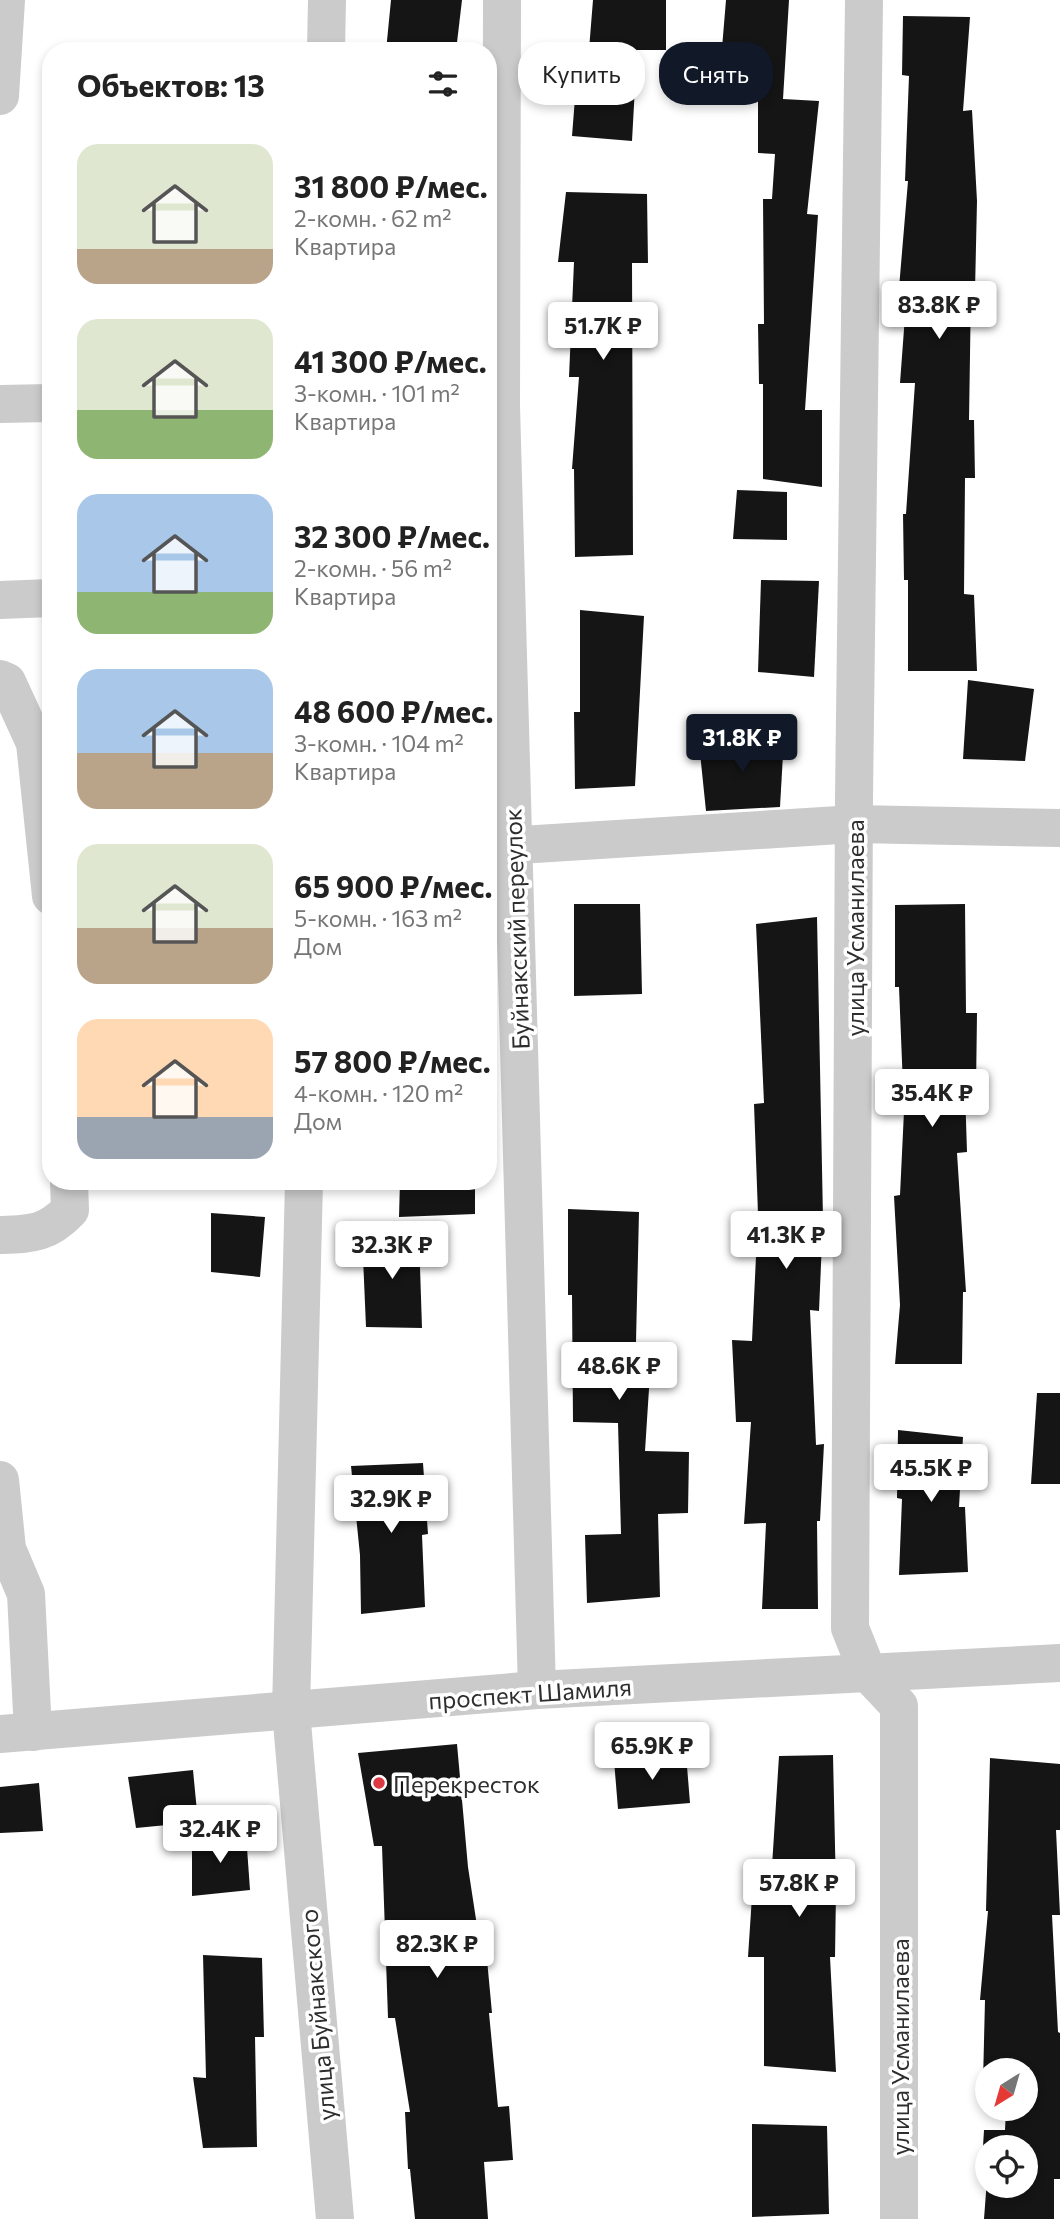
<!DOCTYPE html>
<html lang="ru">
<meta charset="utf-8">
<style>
body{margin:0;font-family:Commissioner,sans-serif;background:#f2f2f2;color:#222;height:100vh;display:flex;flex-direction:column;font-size:26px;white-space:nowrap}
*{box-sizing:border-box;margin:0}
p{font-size:23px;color:#767676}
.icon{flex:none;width:38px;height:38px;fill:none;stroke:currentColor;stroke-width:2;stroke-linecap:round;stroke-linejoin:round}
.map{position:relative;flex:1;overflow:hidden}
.panel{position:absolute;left:42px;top:42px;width:455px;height:1148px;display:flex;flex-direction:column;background:#fff;border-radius:28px;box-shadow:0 4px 10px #0003}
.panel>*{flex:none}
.hud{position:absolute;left:518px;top:42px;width:436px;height:63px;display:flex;gap:14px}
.needle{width:46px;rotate:217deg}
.tools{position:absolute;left:975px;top:2058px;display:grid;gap:14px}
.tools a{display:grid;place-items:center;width:63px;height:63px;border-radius:50%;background:#fff;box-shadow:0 4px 10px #0003;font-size:35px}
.price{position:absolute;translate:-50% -60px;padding:0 16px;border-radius:7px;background:#fff;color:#222;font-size:23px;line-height:46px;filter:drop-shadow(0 2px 4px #0008)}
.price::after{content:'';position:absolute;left:50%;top:42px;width:21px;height:16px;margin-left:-10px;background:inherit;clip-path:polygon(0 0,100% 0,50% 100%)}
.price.selected{background:#111827;color:#fff}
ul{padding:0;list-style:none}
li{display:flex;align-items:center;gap:21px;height:175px;padding:0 35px}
li span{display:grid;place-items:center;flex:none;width:196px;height:140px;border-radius:21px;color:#555}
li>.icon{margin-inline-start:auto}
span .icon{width:84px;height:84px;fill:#fffc;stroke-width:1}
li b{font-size:30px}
h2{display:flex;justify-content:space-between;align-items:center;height:84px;padding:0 35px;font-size:30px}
.tag{padding:0 24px;border-radius:28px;background:#fff;box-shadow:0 4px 10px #0003;font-size:24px;line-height:63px}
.tag.selected{background:#111827;color:#fff}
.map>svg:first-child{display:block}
.building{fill:#151515;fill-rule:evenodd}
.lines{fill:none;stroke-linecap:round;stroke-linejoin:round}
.minor{stroke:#cbcbcb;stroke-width:38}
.poi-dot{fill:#dc3a43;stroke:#fff;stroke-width:2.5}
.labels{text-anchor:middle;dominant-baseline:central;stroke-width:7;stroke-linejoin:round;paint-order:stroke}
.street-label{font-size:24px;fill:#2e2e2e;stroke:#fff}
.poi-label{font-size:24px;fill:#2e2e2e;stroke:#fff;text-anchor:start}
</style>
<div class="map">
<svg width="1060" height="2219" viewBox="0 0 1060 2219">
<rect width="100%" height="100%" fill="#fff"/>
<g class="building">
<path d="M 391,0 L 462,0 L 456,51 L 386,51 Z"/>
<path d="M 593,0 L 666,0 L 666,50 L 637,50 L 632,141 L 572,136 L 578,60 L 588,62 Z"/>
<path d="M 726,0 L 789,0 L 783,99 L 819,101 L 807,214 L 818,215 L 805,410 L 822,410 L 822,487 L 763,479 L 763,384 L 759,384 L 758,324 L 764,324 L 763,199 L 772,199 L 775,154 L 758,153 L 758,49 L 722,48 Z"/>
<path d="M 903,16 L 970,17 L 963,111 L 972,110 L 977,201 L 975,291 L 971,290 L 969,420 L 974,420 L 975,478 L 965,478 L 964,594 L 974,595 L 977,671 L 908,671 L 908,580 L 904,580 L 903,514 L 906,514 L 915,383 L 900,383 L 907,289 L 899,288 L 908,181 L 905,181 L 909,76 L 902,75 Z"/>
<path d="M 566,192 L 647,194 L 648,263 L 632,263 L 633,555 L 575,557 L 574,469 L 572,469 L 579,377 L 569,377 L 574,262 L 558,262 Z"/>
<path d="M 737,490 L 787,492 L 787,540 L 733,539 Z"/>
<path d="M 761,580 L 819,581 L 814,677 L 758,672 Z"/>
<path d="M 580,610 L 644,616 L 635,786 L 575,789 L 574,712 L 580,712 Z"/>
<path d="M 968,680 L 1034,689 L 1025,761 L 963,759 Z"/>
<path d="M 784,737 L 780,807 L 706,811 L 699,743 Z"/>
<path d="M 574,904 L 640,904 L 642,994 L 574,996 Z"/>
<path d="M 965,904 L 966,1013 L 977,1013 L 976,1090 L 965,1090 L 967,1152 L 957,1153 L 966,1292 L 963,1292 L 962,1364 L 895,1364 L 900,1305 L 894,1196 L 900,1195 L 904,1111 L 899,987 L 895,987 L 895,905 Z"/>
<path d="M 817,917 L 823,1218 L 819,1311 L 810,1310 L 816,1445 L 824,1444 L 820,1521 L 817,1521 L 818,1609 L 762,1609 L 766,1523 L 744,1524 L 751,1422 L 736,1422 L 732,1340 L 752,1341 L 758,1214 L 754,1104 L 764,1103 L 756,924 Z"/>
<path d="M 400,1181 L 475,1181 L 475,1214 L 399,1217 Z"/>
<path d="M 568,1209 L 639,1212 L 636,1342 L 652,1342 L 645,1451 L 689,1452 L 688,1513 L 658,1514 L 660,1597 L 587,1603 L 585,1535 L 621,1534 L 618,1423 L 573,1422 L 572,1295 L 568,1295 Z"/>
<path d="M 211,1213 L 265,1217 L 260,1277 L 211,1272 Z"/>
<path d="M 362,1234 L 419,1237 L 422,1328 L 366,1327 Z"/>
<path d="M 1037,1393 L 1060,1393 L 1060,1484 L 1031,1484 Z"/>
<path d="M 898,1430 L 963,1437 L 959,1507 L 965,1507 L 968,1572 L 899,1575 L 902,1499 L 897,1498 Z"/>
<path d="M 423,1463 L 428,1534 L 422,1535 L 425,1607 L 361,1614 L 360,1555 L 351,1466 Z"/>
<path d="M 457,1744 L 468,1867 L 479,1939 L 485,1938 L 492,2013 L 489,2013 L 498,2107 L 509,2106 L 513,2160 L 484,2162 L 488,2219 L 415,2219 L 410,2169 L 408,2169 L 405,2112 L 410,2112 L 395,2018 L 388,2018 L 382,1846 L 374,1846 L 358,1753 Z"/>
<path d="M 686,1754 L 690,1803 L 618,1809 L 614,1760 Z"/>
<path d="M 833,1755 L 836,1891 L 835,1957 L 830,1957 L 836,2072 L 764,2066 L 764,1957 L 748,1957 L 753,1881 L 771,1882 L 779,1756 Z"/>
<path d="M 990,1758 L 1060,1764 L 1060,1830 L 1056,1830 L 1060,1915 L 1052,1915 L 1058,2032 L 1060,2033 L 1060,2179 L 1054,2179 L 1054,2219 L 984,2219 L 987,2179 L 981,2179 L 984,2130 L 1005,2130 L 1006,2109 L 1026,2109 L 1026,2070 L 987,2070 L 987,2083 L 983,2082 L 985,2000 L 980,2000 L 988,1911 L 986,1911 ZM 987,2147 L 1026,2147 L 1026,2186 L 987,2186 Z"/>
<path d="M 193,1770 L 198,1822 L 136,1828 L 128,1777 Z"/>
<path d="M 39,1783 L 43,1831 L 0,1833 L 0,1787 Z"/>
<path d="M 246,1834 L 250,1890 L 192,1896 L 192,1838 Z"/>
<path d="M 203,1955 L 262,1958 L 264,2037 L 255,2037 L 257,2147 L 203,2148 L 193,2077 L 206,2078 Z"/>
<path d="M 752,2124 L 827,2126 L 829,2214 L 752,2217 Z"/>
</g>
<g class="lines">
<g class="minor">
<path d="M 502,0 L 501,406 L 537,1690"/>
<path d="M 864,0 L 854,797 L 850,1628 L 868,1673 L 899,1706 L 899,2219"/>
<path d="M 326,51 L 327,0"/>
<path d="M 0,96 L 6,0"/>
<path d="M 0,404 L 51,403"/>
<path d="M 0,600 L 51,598"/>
<path d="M 0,679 L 7,682 L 35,743 L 51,896"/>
<path d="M 489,847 L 855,824 L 1060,828"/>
<path d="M 304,1181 L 291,1711 L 335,2219"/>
<path d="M 0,1235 C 32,1234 47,1234 70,1210 L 69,1181"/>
<path d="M 0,1480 L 7,1549 L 26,1594 L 33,1732"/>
<path d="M 0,1734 L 537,1690 L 1060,1663"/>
</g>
</g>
<circle class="poi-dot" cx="379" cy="1783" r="7"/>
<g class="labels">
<g class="street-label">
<text transform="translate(854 928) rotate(-90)">улица Усманилаева</text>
<text transform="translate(516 929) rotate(-92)">Буйнакский переулок</text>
<text transform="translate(530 1693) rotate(-4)">проспект Шамиля</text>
<text transform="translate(317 2015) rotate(-95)">улица Буйнакского</text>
<text transform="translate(899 2047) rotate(-90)">улица Усманилаева</text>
</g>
<g class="poi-label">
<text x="393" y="1783">Перекресток</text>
</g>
</g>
</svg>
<div class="tools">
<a><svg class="needle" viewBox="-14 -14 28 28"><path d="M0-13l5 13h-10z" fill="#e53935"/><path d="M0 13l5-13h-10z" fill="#767676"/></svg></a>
<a><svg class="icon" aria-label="locate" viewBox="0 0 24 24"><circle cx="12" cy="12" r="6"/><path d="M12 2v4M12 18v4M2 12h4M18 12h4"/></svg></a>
</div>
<b class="price" style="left:939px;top:341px">83.8K ₽</b>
<b class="price" style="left:603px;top:362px">51.7K ₽</b>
<b class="price selected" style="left:742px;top:774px">31.8K ₽</b>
<b class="price" style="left:932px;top:1129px">35.4K ₽</b>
<b class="price" style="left:786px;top:1271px">41.3K ₽</b>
<b class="price" style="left:392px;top:1281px">32.3K ₽</b>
<b class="price" style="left:619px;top:1402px">48.6K ₽</b>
<b class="price" style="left:931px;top:1504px">45.5K ₽</b>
<b class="price" style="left:391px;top:1535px">32.9K ₽</b>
<b class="price" style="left:652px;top:1782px">65.9K ₽</b>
<b class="price" style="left:220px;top:1865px">32.4K ₽</b>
<b class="price" style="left:799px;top:1919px">57.8K ₽</b>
<b class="price" style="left:437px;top:1980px">82.3K ₽</b>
<div class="hud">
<a class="tag">Купить</a>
<a class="tag selected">Снять</a>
</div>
<section class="panel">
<h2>Объектов: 13<svg class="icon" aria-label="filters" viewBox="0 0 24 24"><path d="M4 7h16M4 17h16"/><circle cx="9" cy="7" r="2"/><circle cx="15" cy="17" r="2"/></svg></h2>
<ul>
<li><span style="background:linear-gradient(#dfe7d0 75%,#b9a48a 0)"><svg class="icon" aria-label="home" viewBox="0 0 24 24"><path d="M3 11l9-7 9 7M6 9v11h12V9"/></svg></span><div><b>31 800 ₽/мес.</b><p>2-комн. · 62 m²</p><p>Квартира</p></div></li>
<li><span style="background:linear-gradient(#dfe7d0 65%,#8fb573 0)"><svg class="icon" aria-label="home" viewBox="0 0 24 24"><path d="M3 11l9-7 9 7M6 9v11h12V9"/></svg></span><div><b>41 300 ₽/мес.</b><p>3-комн. · 101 m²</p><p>Квартира</p></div></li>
<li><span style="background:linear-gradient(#a9c7e8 70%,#8fb573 0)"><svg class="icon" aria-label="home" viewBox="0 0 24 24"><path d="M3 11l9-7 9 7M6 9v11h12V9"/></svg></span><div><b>32 300 ₽/мес.</b><p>2-комн. · 56 m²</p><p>Квартира</p></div></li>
<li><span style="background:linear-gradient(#a9c7e8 60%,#b9a48a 0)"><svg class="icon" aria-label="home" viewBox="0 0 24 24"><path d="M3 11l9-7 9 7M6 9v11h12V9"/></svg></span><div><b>48 600 ₽/мес.</b><p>3-комн. · 104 m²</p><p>Квартира</p></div></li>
<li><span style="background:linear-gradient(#dfe7d0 60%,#b9a48a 0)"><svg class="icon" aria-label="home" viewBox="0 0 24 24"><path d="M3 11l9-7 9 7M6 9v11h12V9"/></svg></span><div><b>65 900 ₽/мес.</b><p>5-комн. · 163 m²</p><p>Дом</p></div></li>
<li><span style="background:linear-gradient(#ffd9b3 70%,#9aa5b1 0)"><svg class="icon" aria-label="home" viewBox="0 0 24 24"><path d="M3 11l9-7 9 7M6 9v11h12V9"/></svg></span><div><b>57 800 ₽/мес.</b><p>4-комн. · 120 m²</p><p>Дом</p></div></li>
</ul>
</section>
</div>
